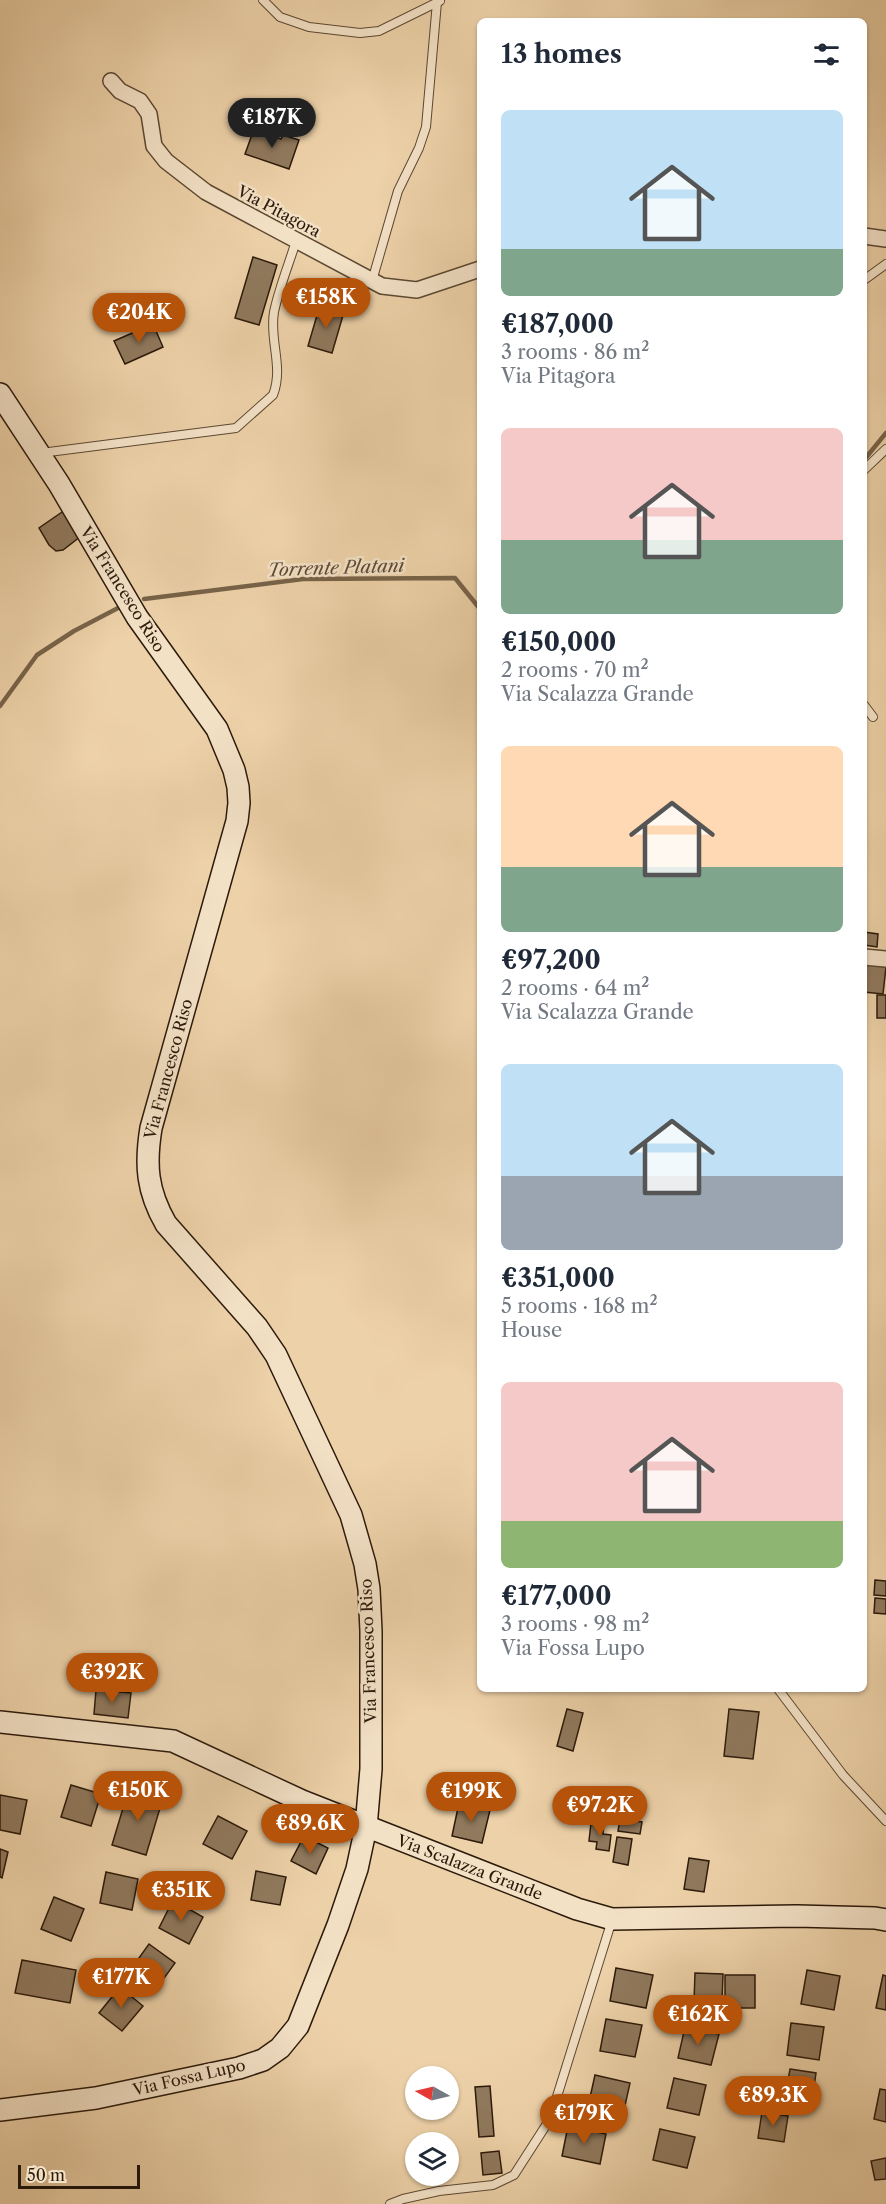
<!DOCTYPE html>
<meta charset="utf-8">
<style>
body{margin:0;font-family:"Libre Caslon Text",serif;background:#f6f6f7;color:#1f2937;height:100vh;display:flex;flex-direction:column;font-size:22px;white-space:nowrap}
*{box-sizing:border-box;margin:0}
p{font-size:20px;color:#747a83}
.icon{flex:none;width:33px;height:33px;fill:none;stroke:currentColor;stroke-width:2;stroke-linecap:round;stroke-linejoin:round}
.map{position:relative;flex:1;overflow:hidden}
.panel{position:absolute;left:477px;top:18px;width:390px;height:1674px;display:flex;flex-direction:column;background:#fff;border-radius:9px;box-shadow:0 2px 4px #0004}
.panel>*{flex:none}
.needle{width:39px;rotate:278deg}
.tools{position:absolute;left:405px;top:2066px;display:grid;gap:12px}
.tools a{display:grid;place-items:center;width:54px;height:54px;border-radius:50%;background:#fff;box-shadow:0 2px 4px #0004;font-size:30px}
.scale{position:absolute;left:18px;bottom:15px;width:122px;box-sizing:border-box;padding-left:6px;border:3px solid #2c1a0b;border-top:0;font-size:16px;line-height:21px;white-space:nowrap;color:#2c1a0b;-webkit-text-stroke:4px #f3e1c6;paint-order:stroke}
.price{position:absolute;translate:-50% -51px;padding:0 14px;border-radius:21px;background:#b45309;color:#fff;font-size:20px;line-height:39px;filter:drop-shadow(0 2px 3px #0008)}
.price::after{content:'';position:absolute;left:50%;top:36px;width:18px;height:14px;margin-left:-9px;background:inherit;clip-path:polygon(0 0,100% 0,50% 100%)}
.price.selected{background:#222;color:#fff}
ul{padding:0;list-style:none}
li{display:grid;align-content:center;gap:12px;height:318px;padding:0 24px}
li span{display:grid;place-items:center;height:186px;border-radius:9px;color:#555}
li>.icon{margin-inline-start:auto}
span .icon{width:108px;height:108px;fill:#fffc;stroke-width:1}
li b{font-size:26px}
h2{display:flex;justify-content:space-between;align-items:center;height:72px;padding:0 24px;font-size:26px}
.map>svg:first-child{display:block}
.lines{fill:none;stroke-linecap:round;stroke-linejoin:round}
.stream{stroke:#786349;stroke-width:4.5}
.building{fill:#90795d;stroke:#2c1a0b;stroke-width:1.5}
.lane-casing{stroke:#5c4832;stroke-width:10}
.street-casing{stroke:#5c4832;stroke-width:18}
.secondary-casing{stroke:#2c1a0b;stroke-width:24}
.lane{stroke:#f3e1c6;stroke-width:8}
.street{stroke:#f3e1c6;stroke-width:15}
.secondary{stroke:#f3e1c6;stroke-width:21}
.labels{text-anchor:middle;dominant-baseline:central;stroke-width:5;stroke-linejoin:round;paint-order:stroke}
.street-label{font-size:16px;fill:#2c1a0b;stroke:#f3e1c6}
.water-label{font-size:18px;font-style:italic;fill:#5f4a35;stroke:#f3e1c6}
</style>
<div class="map">
<svg width="886" height="2204" viewBox="0 0 886 2204">
<rect width="100%" height="100%" fill="#edd1a8"/>
<filter id="stains"><feTurbulence type="fractalNoise" baseFrequency=".00333" numOctaves="4"/><feColorMatrix values="0 0 0 0 .2 0 0 0 0 .09 0 0 0 0 .02 0 0 0 .5 -.17"/></filter>
<radialGradient id="worn" r=".72"><stop offset=".6" stop-color="#630" stop-opacity="0"/><stop offset="1" stop-color="#630" stop-opacity=".3"/></radialGradient>
<g class="lines">
<g class="stream">
<path d="M 864,460 L 886,433"/>
<path d="M 144,599 L 303,579 L 455,578 L 480,609"/>
<path d="M 0,706 L 37,655 L 74,631 L 120,607"/>
</g>
</g>
<g class="building">
<path d="M 254,129 L 281,139 L 283,135 L 299,140 L 289,169 L 245,154 Z"/>
<path d="M 253,257 L 277,265 L 259,325 L 235,318 Z"/>
<path d="M 320,305 L 344,312 L 332,353 L 308,346 Z"/>
<path d="M 153,324 L 163,347 L 125,364 L 114,341 Z"/>
<path d="M 65,510 L 81,536 L 63,550 L 56,551 L 49,545 L 39,528 Z"/>
<path d="M 864,932 L 878,934 L 877,947 L 864,945 Z"/>
<path d="M 864,964 L 886,967 L 883,994 L 864,992 Z"/>
<rect x="877" y="995" width="9" height="23"/>
<path d="M 875,1580 L 886,1581 L 886,1596 L 874,1595 Z"/>
<path d="M 875,1598 L 886,1599 L 886,1614 L 874,1613 Z"/>
<path d="M 96,1690 L 131,1693 L 128,1718 L 94,1714 Z"/>
<path d="M 567,1709 L 583,1713 L 573,1751 L 557,1746 Z"/>
<path d="M 729,1709 L 759,1712 L 753,1759 L 724,1756 Z"/>
<path d="M 71,1785 L 101,1794 L 91,1826 L 61,1817 Z"/>
<path d="M 129,1788 L 163,1798 L 146,1855 L 112,1845 Z"/>
<path d="M 0,1795 L 27,1800 L 20,1834 L 0,1830 Z"/>
<path d="M 459,1803 L 490,1810 L 482,1843 L 452,1836 Z"/>
<path d="M 218,1816 L 247,1831 L 232,1859 L 203,1844 Z"/>
<path d="M 620,1819 L 642,1822 L 640,1834 L 618,1831 Z"/>
<path d="M 591,1823 L 604,1824 L 603,1834 L 611,1835 L 609,1851 L 596,1849 L 597,1842 L 589,1841 Z"/>
<path d="M 304,1836 L 328,1848 L 316,1874 L 291,1861 Z"/>
<path d="M 617,1837 L 632,1839 L 628,1865 L 613,1862 Z"/>
<path d="M 0,1849 L 8,1852 L 2,1878 L 0,1877 Z"/>
<path d="M 689,1858 L 709,1861 L 704,1892 L 684,1889 Z"/>
<path d="M 256,1871 L 286,1877 L 280,1905 L 251,1900 Z"/>
<path d="M 106,1872 L 138,1879 L 132,1910 L 100,1903 Z"/>
<path d="M 54,1897 L 84,1909 L 71,1941 L 41,1929 Z"/>
<path d="M 173,1900 L 203,1917 L 189,1944 L 159,1928 Z"/>
<path d="M 149,1944 L 175,1963 L 157,1988 L 131,1969 Z"/>
<path d="M 22,1960 L 76,1970 L 70,2003 L 15,1993 Z"/>
<path d="M 616,1968 L 653,1975 L 646,2008 L 610,2001 Z"/>
<path d="M 807,1970 L 840,1976 L 834,2010 L 801,2004 Z"/>
<path d="M 695,1973 L 723,1974 L 722,2003 L 694,2002 Z"/>
<rect x="725" y="1975" width="30" height="33"/>
<path d="M 883,1975 L 886,1976 L 886,2010 L 876,2008 Z"/>
<path d="M 120,1987 L 143,2006 L 122,2031 L 99,2013 Z"/>
<path d="M 606,2019 L 642,2025 L 635,2057 L 600,2051 Z"/>
<path d="M 791,2023 L 824,2027 L 819,2060 L 787,2055 Z"/>
<path d="M 685,2027 L 719,2034 L 711,2065 L 678,2058 Z"/>
<path d="M 790,2069 L 816,2073 L 812,2101 L 785,2097 Z"/>
<path d="M 595,2075 L 630,2083 L 624,2110 L 589,2102 Z"/>
<path d="M 674,2078 L 706,2085 L 699,2115 L 667,2108 Z"/>
<path d="M 490,2086 L 494,2136 L 479,2137 L 475,2087 Z"/>
<path d="M 880,2089 L 886,2090 L 886,2122 L 874,2119 Z"/>
<path d="M 762,2112 L 788,2116 L 784,2142 L 758,2138 Z"/>
<path d="M 568,2126 L 606,2134 L 600,2164 L 562,2156 Z"/>
<path d="M 660,2129 L 695,2137 L 687,2168 L 653,2160 Z"/>
<path d="M 499,2151 L 502,2173 L 483,2175 L 481,2153 Z"/>
<path d="M 886,2158 L 886,2179 L 875,2180 L 871,2161 Z"/>
</g>
<g class="lines">
<defs>
<g id="lane">
<path d="M 263,0 L 280,17 L 309,27 L 360,33 L 379,31 L 440,1"/>
<path d="M 864,280 L 886,264"/>
<path d="M 372,281 L 398,191 L 419,148 L 426,127 L 437,2"/>
<path d="M 41,453 L 236,428 L 273,395 C 284,367 269,340 274,312 C 279,288 289,264 296,241"/>
<path d="M 864,470 L 886,449"/>
<path d="M 864,705 L 873,717"/>
<path d="M 778,1689 L 843,1775 L 886,1821"/>
<path d="M 390,2204 L 403,2199 L 439,2191 L 493,2185 L 514,2175 L 550,2119 L 612,1920"/>
</g>
<g id="street">
<path d="M 111,81 L 120,91 L 140,101 L 149,114 L 154,146 L 166,161 L 206,192 L 382,286 L 417,290 L 480,269"/>
<path d="M 864,236 L 886,239"/>
<path d="M 864,957 L 886,959"/>
</g>
<g id="secondary">
<path d="M 0,394 L 59,484 L 137,617 L 217,729 L 234,770 L 238,787 L 239,803 L 237,821 L 151,1128 C 145,1165 147,1191 166,1224 L 257,1327 L 276,1355 L 351,1515 L 365,1564 L 369,1589 L 371,1631 L 371,1769 L 366,1827 L 357,1869 L 338,1925 L 298,2026 L 280,2048 L 263,2060 L 239,2068 L 96,2098 L 0,2110"/>
<path d="M 0,1722 L 173,1741 L 302,1801 L 577,1909 L 612,1919 L 797,1916 L 875,1918 L 886,1920"/>
</g>
</defs>
<use href="#lane" class="lane-casing"/>
<use href="#street" class="street-casing"/>
<use href="#secondary" class="secondary-casing"/>
<use href="#lane" class="lane"/>
<use href="#street" class="street"/>
<use href="#secondary" class="secondary"/>
</g>
<g class="labels">
<g class="street-label">
<text transform="translate(279 211) rotate(28)">Via Pitagora</text>
<text transform="translate(123 589) rotate(58)">Via Francesco Riso</text>
<text transform="translate(168 1069) rotate(-75)">Via Francesco Riso</text>
<text transform="translate(368 1651) rotate(-92)">Via Francesco Riso</text>
<text transform="translate(470 1867) rotate(21)">Via Scalazza Grande</text>
<text transform="translate(189 2077) rotate(-13)">Via Fossa Lupo</text>
</g>
<g class="water-label">
<text transform="translate(336 568) rotate(-2)">Torrente Platani</text>
</g>
</g>
<rect width="100%" height="100%" filter="url(#stains)"/>
<rect width="100%" height="100%" fill="url(#worn)"/>
</svg>
<div class="tools">
<a><svg class="needle" viewBox="-14 -14 28 28"><path d="M0-13l5 13h-10z" fill="#e53935"/><path d="M0 13l5-13h-10z" fill="#747a83"/></svg></a>
<a><svg class="icon" aria-label="layers" viewBox="0 0 24 24"><path d="M12 4l9 5-9 5-9-5zM3 14l9 5 9-5"/></svg></a>
</div>
<div class="scale">50 m</div>
<b class="price selected" style="left:272px;top:149px">€187K</b>
<b class="price" style="left:326px;top:329px">€158K</b>
<b class="price" style="left:139px;top:344px">€204K</b>
<b class="price" style="left:112px;top:1704px">€392K</b>
<b class="price" style="left:138px;top:1822px">€150K</b>
<b class="price" style="left:471px;top:1823px">€199K</b>
<b class="price" style="left:600px;top:1837px">€97.2K</b>
<b class="price" style="left:310px;top:1855px">€89.6K</b>
<b class="price" style="left:181px;top:1922px">€351K</b>
<b class="price" style="left:121px;top:2009px">€177K</b>
<b class="price" style="left:698px;top:2046px">€162K</b>
<b class="price" style="left:773px;top:2127px">€89.3K</b>
<b class="price" style="left:584px;top:2145px">€179K</b>
<section class="panel">
<h2>13 homes<svg class="icon" aria-label="filters" viewBox="0 0 24 24"><path d="M4 7h16M4 17h16"/><circle cx="9" cy="7" r="2"/><circle cx="15" cy="17" r="2"/></svg></h2>
<ul>
<li><span style="background:linear-gradient(#bfe0f5 75%,#7fa58c 0)"><svg class="icon" aria-label="home" viewBox="0 0 24 24"><path d="M3 11l9-7 9 7M6 9v11h12V9"/></svg></span><div><b>€187,000</b><p>3 rooms · 86 m²</p><p>Via Pitagora</p></div></li>
<li><span style="background:linear-gradient(#f6c9c9 60%,#7fa58c 0)"><svg class="icon" aria-label="home" viewBox="0 0 24 24"><path d="M3 11l9-7 9 7M6 9v11h12V9"/></svg></span><div><b>€150,000</b><p>2 rooms · 70 m²</p><p>Via Scalazza Grande</p></div></li>
<li><span style="background:linear-gradient(#ffd9b3 65%,#7fa58c 0)"><svg class="icon" aria-label="home" viewBox="0 0 24 24"><path d="M3 11l9-7 9 7M6 9v11h12V9"/></svg></span><div><b>€97,200</b><p>2 rooms · 64 m²</p><p>Via Scalazza Grande</p></div></li>
<li><span style="background:linear-gradient(#bfe0f5 60%,#9aa5b1 0)"><svg class="icon" aria-label="home" viewBox="0 0 24 24"><path d="M3 11l9-7 9 7M6 9v11h12V9"/></svg></span><div><b>€351,000</b><p>5 rooms · 168 m²</p><p>House</p></div></li>
<li><span style="background:linear-gradient(#f6c9c9 75%,#8fb573 0)"><svg class="icon" aria-label="home" viewBox="0 0 24 24"><path d="M3 11l9-7 9 7M6 9v11h12V9"/></svg></span><div><b>€177,000</b><p>3 rooms · 98 m²</p><p>Via Fossa Lupo</p></div></li>
</ul>
</section>
</div>
